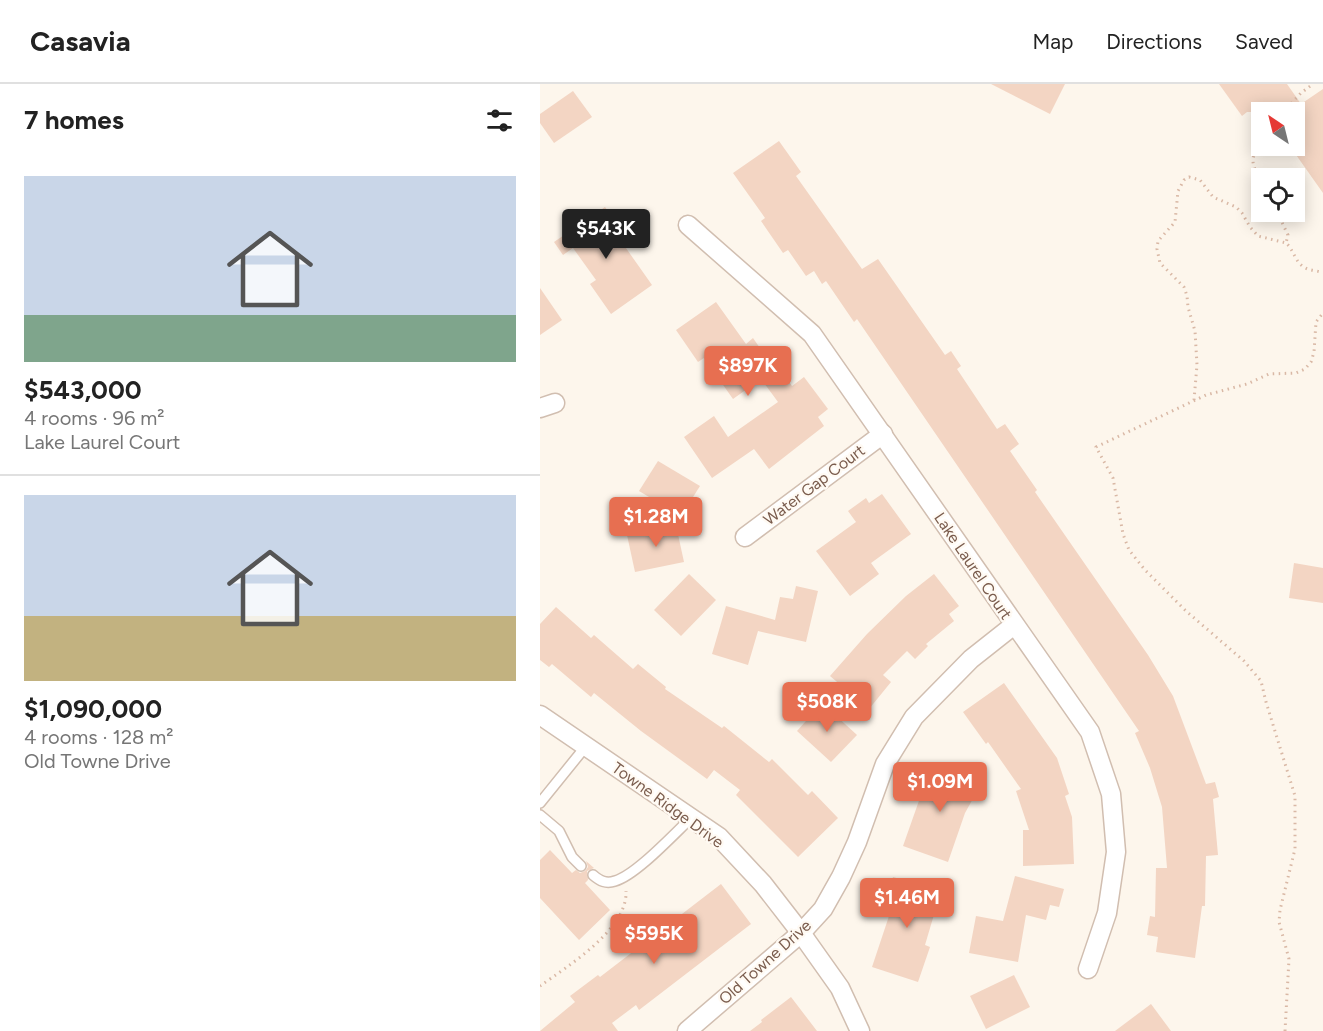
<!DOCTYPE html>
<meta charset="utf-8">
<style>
body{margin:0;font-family:Figtree,sans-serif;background:#f6f6f6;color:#222;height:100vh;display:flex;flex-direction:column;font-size:22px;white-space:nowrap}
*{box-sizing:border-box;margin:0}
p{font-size:20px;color:#767676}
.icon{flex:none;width:33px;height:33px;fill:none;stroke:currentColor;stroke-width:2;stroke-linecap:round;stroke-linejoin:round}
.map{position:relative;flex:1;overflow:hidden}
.details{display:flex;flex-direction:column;background:#fff;width:540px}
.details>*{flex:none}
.needle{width:39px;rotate:325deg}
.controls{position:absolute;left:711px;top:18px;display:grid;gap:12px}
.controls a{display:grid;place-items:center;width:54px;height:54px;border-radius:0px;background:#fff;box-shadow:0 3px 15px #0003;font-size:30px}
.price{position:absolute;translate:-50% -51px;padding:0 14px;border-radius:6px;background:#e76f51;color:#fff;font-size:20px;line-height:39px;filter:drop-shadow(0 2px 3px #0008)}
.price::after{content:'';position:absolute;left:50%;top:36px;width:18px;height:14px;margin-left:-9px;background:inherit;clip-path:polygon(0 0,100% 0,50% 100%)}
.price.selected{background:#222;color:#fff}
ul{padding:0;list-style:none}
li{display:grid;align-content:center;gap:12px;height:318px;padding:0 24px}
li+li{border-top:2px solid #e0e0e0}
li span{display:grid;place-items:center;height:186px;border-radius:0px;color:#555}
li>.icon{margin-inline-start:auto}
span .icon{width:108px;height:108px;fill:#fffc;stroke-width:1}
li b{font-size:26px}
h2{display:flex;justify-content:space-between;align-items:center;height:72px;padding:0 24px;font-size:26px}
header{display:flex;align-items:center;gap:36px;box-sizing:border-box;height:84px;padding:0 30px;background:#fff;border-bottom:2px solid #e0e0e0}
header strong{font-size:28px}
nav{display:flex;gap:33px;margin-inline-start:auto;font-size:21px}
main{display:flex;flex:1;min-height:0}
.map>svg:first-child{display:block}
.building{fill:#f3d5c3}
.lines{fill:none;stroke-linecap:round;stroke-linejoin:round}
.lane-casing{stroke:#d1beb0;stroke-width:12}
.street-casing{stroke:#d1beb0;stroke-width:21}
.path{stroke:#d9b8a5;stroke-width:3;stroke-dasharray:1.5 4.5;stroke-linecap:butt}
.lane{stroke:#fff;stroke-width:9}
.street{stroke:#fff;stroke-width:18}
.labels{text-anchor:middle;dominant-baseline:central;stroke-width:4.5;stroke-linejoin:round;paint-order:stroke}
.street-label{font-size:16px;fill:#7a5c4d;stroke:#fffaf3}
</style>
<header>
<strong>Casavia</strong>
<nav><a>Map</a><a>Directions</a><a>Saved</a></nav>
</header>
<main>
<section class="details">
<h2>7 homes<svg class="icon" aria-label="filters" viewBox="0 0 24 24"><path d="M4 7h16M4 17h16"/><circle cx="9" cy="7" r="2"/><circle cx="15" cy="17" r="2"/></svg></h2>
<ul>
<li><span style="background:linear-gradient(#c9d6e8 75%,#7fa58c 0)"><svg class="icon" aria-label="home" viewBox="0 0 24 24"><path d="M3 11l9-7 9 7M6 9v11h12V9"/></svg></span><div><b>$543,000</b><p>4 rooms · 96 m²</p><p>Lake Laurel Court</p></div></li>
<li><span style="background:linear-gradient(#c9d6e8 65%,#c2b280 0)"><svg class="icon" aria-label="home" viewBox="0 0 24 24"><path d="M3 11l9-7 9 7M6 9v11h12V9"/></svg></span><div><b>$1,090,000</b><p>4 rooms · 128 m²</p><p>Old Towne Drive</p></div></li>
</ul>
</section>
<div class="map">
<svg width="783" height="947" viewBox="0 0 783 947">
<rect width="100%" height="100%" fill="#fdf6ec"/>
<g class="building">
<path d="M 451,0 L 525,0 L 510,30 Z"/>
<path d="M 679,0 L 747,0 L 761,20 L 783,5 L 783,109 L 754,68 L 754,28 L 707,28 L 702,32 Z"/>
<path d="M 33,7 L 52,33 L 14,59 L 0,39 L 0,30 Z"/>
<path d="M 239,57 L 261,88 L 256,92 L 322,185 L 338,175 L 405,271 L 411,267 L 421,282 L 417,285 L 457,345 L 465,340 L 479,360 L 470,367 L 497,406 L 495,408 L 608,571 L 633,612 L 666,700 L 675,698 L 679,713 L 673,715 L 678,771 L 666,772 L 665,822 L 662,822 L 655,874 L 616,868 L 618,853 L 607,851 L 610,832 L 615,833 L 616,784 L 627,784 L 622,723 L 610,684 L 595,649 L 599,647 L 317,235 L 314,238 L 286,197 L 282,200 L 274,187 L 266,192 L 248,166 L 243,169 L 221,137 L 225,134 L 193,89 Z"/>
<path d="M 65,123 L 86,153 L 81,157 L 112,201 L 71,230 L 50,200 L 56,196 L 33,164 L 23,171 L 14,158 Z"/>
<path d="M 0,204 L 22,236 L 0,251 Z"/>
<path d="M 176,218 L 206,260 L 213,254 L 222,267 L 226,265 L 252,302 L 264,293 L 288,325 L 278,333 L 284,342 L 229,385 L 214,365 L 172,394 L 144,353 L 174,332 L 188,353 L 238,318 L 221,295 L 193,315 L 164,274 L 158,278 L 136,246 Z"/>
<path d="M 118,377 L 160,402 L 141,432 L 99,407 Z"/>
<path d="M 342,410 L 371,450 L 331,479 L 339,490 L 310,512 L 276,467 L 316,438 L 308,427 L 326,414 L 329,419 Z"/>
<path d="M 136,441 L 144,478 L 95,488 L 87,451 Z"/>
<path d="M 754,479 L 783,484 L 783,519 L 749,514 Z"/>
<path d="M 149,490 L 176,516 L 141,552 L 114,526 Z"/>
<path d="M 394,490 L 419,522 L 409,530 L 414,537 L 386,560 L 388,562 L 375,575 L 367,567 L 343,591 L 351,598 L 329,625 L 290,592 L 327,550 L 366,512 Z"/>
<path d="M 256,502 L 278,507 L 266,558 L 218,547 L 208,581 L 172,570 L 186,522 L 235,536 L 240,513 L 253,515 Z"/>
<path d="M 16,523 L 51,554 L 54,551 L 93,585 L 98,580 L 126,603 L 125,605 L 182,644 L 184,642 L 229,678 L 232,675 L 268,711 L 272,707 L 298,734 L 258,773 L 196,711 L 200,706 L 174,686 L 167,695 L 101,647 L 54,609 L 51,613 L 12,580 L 9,583 L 0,576 L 0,540 Z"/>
<path d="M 464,599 L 517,674 L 529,710 L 525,712 L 532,733 L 534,780 L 483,782 L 483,746 L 489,746 L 476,707 L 481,705 L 448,658 L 446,660 L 423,628 Z"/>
<path d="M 282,619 L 317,651 L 291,678 L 257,647 Z"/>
<path d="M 398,678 L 440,702 L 425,729 L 408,778 L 363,762 L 381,711 L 379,710 Z"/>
<path d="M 10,766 L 32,789 L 36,786 L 40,789 L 45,787 L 48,783 L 46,777 L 54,784 L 47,787 L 48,796 L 45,799 L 70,826 L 39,856 L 0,814 L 0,776 Z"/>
<path d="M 475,792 L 524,805 L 519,823 L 510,821 L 506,836 L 486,831 L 478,878 L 429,869 L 436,832 L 463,837 Z"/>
<path d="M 353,793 L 401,807 L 385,861 L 390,863 L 378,898 L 332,883 L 350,829 L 343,827 Z"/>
<path d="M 181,800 L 211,840 L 99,926 L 96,921 L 72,939 L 78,947 L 0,947 L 35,918 L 30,912 L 58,891 L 60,893 Z"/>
<path d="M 474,891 L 490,923 L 446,945 L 430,912 Z"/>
<path d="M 251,913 L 277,947 L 210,947 L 222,938 L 221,936 Z"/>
<path d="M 611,920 L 631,947 L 575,947 Z"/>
</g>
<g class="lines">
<defs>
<g id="lane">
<path d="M 0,719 L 46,662"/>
<path d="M 0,731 L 19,747 L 32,773 L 41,782"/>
<path d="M 53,791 C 60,797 66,800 75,797 C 96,791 133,751 151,734"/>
</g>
<g id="street">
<path d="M 148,141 L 272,250 L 550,648 L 571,710 L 576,768 L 567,829 L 548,885"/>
<path d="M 0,324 L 15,319"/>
<path d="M 205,453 L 343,350"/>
<path d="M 0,631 L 179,753 L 223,800 L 261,849 L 300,904 L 320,947"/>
<path d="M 147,947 L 261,849 L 283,825 L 301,793 L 317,758 L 345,680 L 374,633 L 431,575 L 474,541"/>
</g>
</defs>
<use href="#lane" class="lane-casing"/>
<use href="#street" class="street-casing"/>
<g class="path">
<path d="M 743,28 L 761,9 L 773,0"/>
<path d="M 722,56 C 709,76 711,79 722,98"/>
<path d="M 737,128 L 748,151 L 746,159 C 754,166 755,178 764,183 C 769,187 777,186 783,189"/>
<path d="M 654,316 L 657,281 L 655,247 L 648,223 L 647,212 L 644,203 L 620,179 L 617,165 L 618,157 L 635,138 L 638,107 L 644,96 L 649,93 L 660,96 L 673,113 L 696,123 L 702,129 L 710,143 L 718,152 L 746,159"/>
<path d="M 0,902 C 28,882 88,845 86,807"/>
<path d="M 745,947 L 749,875 L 739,838 L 740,826 L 755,765 L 755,712 L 726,618 L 721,597 L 704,577 L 646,527 L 605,486 L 589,466 L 583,450 L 573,394 L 556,363 L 666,311 L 707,300 L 729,290 L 756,289 L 765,285 L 771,278 L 774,268 L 776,238 L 783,229"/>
</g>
<use href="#lane" class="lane"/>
<use href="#street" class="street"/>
</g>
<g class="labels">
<g class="street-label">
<text transform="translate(274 401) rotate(-37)">Water Gap Court</text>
<text transform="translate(433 482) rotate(56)">Lake Laurel Court</text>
<text transform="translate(128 721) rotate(36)">Towne Ridge Drive</text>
<text transform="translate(225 878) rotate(-42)">Old Towne Drive</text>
</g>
</g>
</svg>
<div class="controls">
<a><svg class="needle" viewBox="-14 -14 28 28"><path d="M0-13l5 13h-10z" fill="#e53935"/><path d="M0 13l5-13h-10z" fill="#767676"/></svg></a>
<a><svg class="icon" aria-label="locate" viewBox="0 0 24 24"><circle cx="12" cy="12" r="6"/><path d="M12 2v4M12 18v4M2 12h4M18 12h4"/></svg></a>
</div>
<b class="price selected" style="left:66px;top:176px">$543K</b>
<b class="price" style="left:208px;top:313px">$897K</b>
<b class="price" style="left:116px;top:464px">$1.28M</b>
<b class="price" style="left:287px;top:649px">$508K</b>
<b class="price" style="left:400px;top:729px">$1.09M</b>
<b class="price" style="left:367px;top:845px">$1.46M</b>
<b class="price" style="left:114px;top:881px">$595K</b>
</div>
</main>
